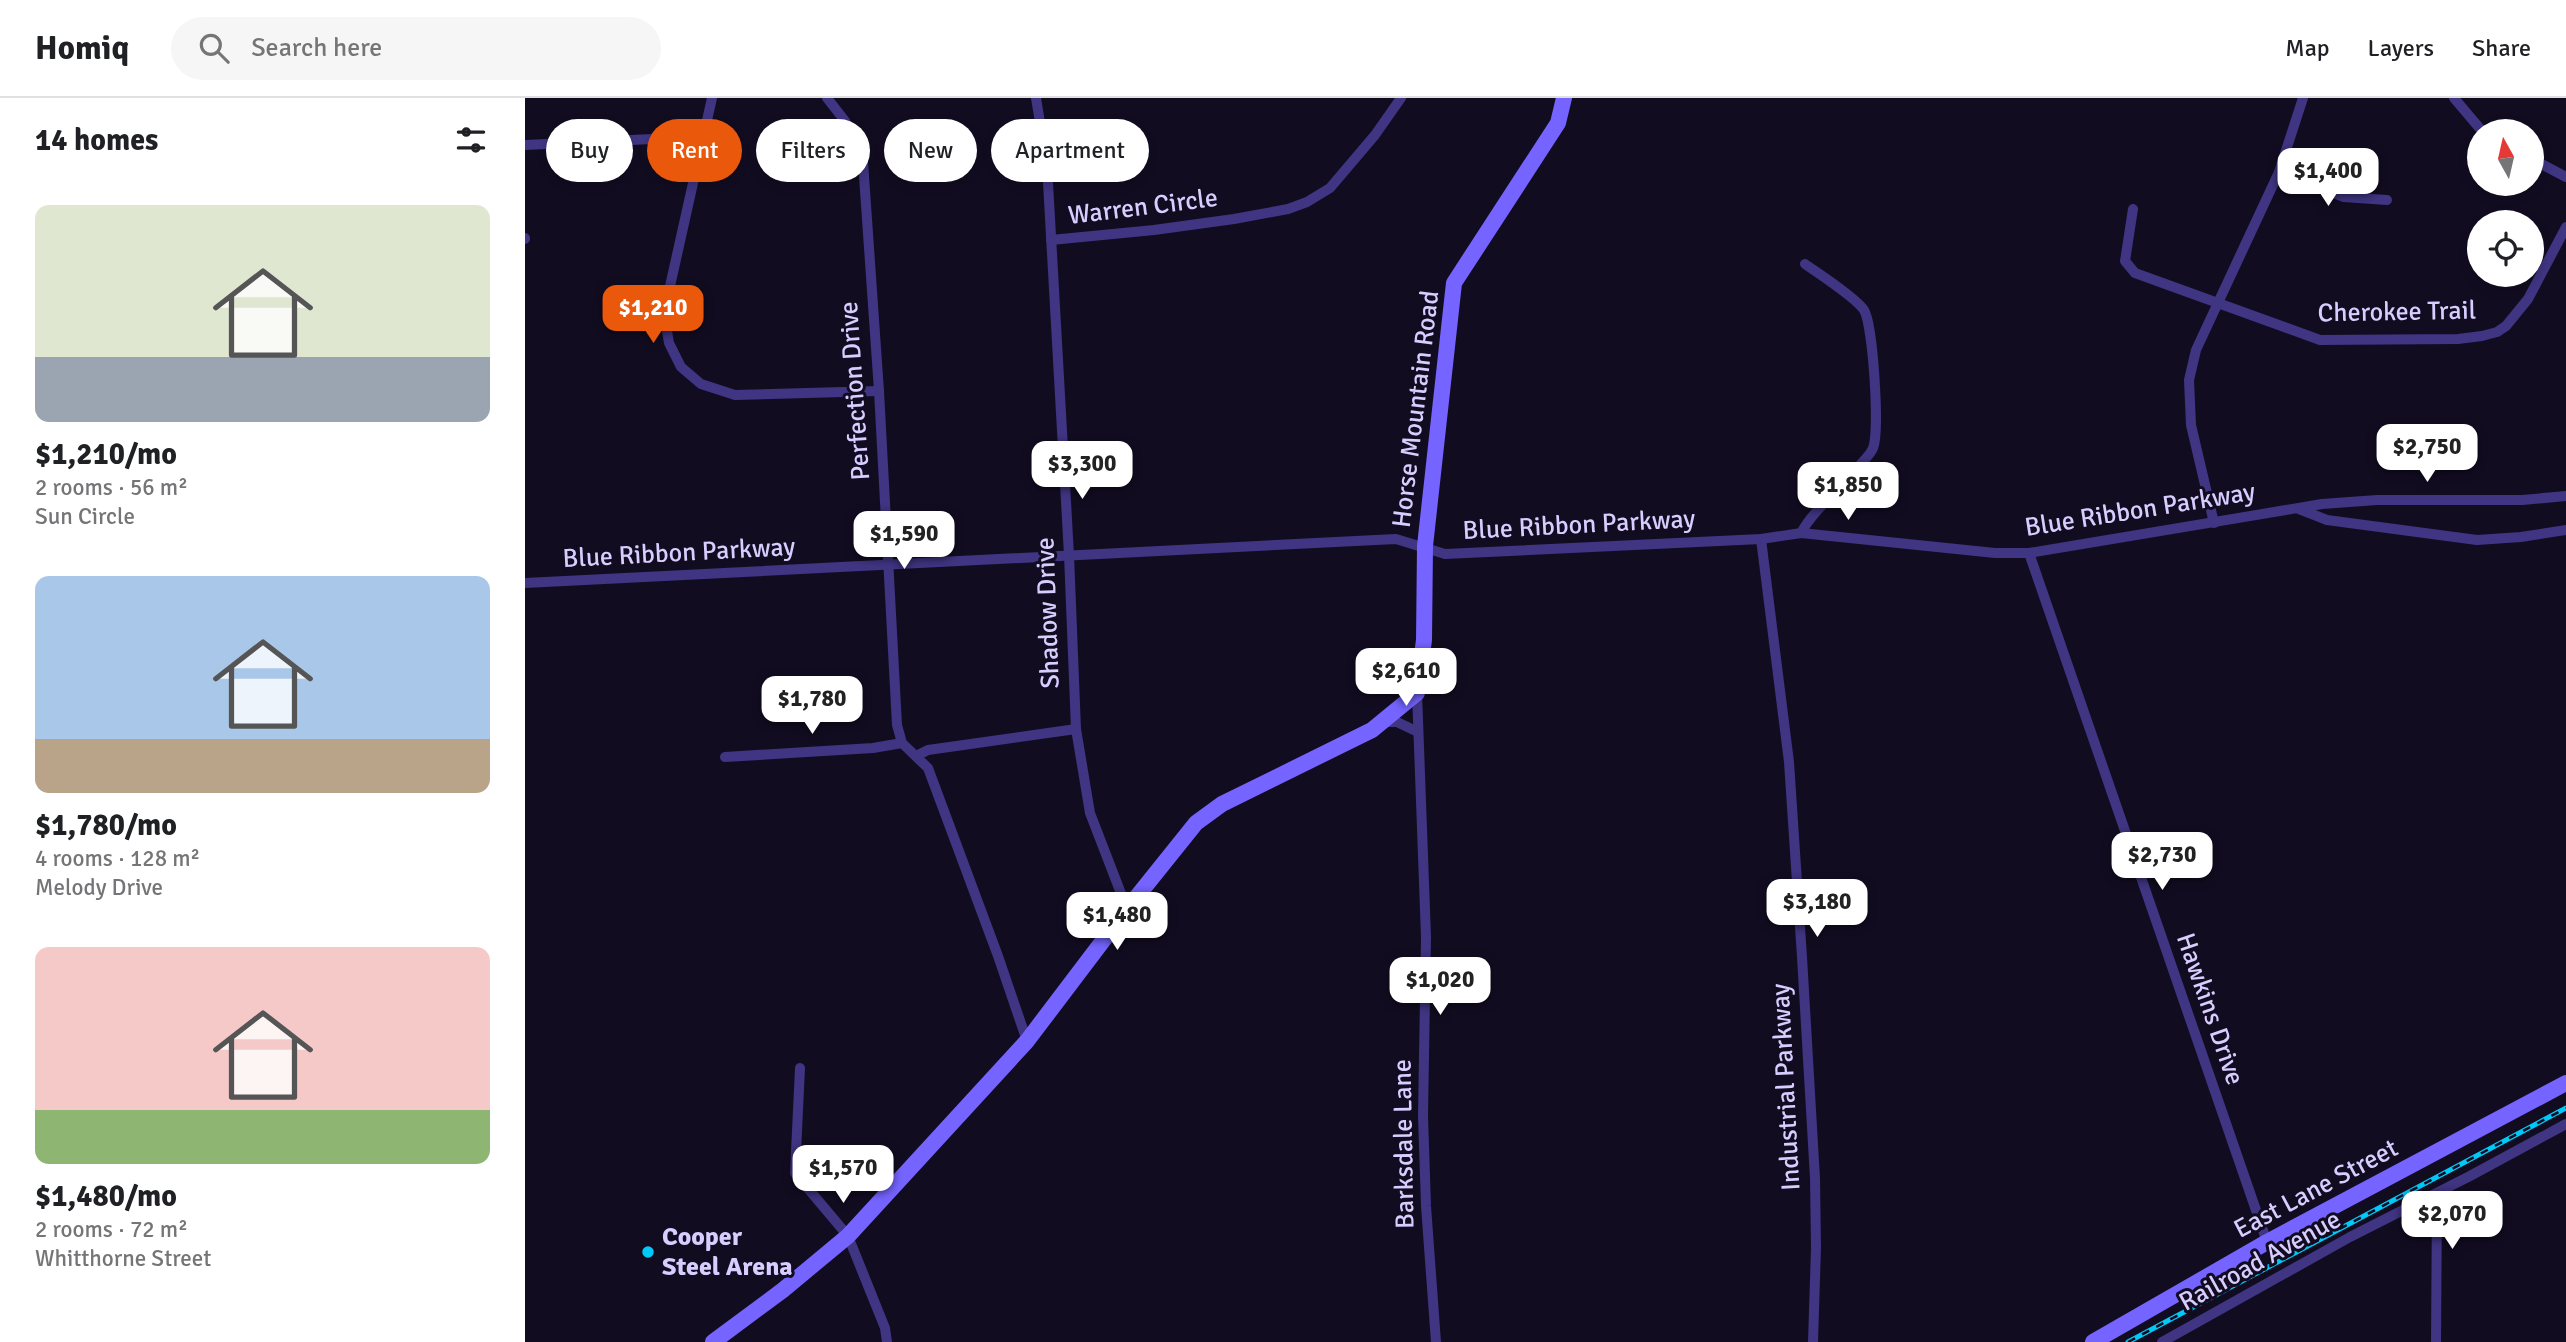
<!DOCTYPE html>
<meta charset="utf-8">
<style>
body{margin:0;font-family:Signika,sans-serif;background:#f6f6f6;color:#202124;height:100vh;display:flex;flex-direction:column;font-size:26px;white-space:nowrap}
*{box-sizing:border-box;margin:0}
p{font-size:23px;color:#757577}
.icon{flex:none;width:38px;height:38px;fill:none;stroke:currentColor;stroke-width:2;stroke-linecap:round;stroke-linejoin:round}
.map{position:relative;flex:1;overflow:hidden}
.side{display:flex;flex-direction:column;background:#fff;width:525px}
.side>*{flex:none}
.guide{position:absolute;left:21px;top:21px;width:665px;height:63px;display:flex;gap:14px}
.needle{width:46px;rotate:352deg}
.controls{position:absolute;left:1942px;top:21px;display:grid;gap:14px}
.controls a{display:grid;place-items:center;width:77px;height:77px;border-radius:50%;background:#fff;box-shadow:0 4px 10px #0003;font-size:35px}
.price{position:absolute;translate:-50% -60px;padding:0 16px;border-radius:14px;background:#fff;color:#222;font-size:23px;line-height:46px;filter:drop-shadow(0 2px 4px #0008)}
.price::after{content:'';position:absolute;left:50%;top:42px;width:21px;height:16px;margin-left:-10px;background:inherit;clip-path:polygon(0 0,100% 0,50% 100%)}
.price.selected{background:#ea580c;color:#fff}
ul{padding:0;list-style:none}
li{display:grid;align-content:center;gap:14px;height:371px;padding:0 35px}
li span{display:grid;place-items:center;height:217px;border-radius:14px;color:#555}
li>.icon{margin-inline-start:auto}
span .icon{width:126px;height:126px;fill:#fffc;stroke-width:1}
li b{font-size:30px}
h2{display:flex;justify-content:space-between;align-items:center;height:84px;padding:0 35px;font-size:30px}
.pill{padding:0 24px;border-radius:32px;background:#fff;box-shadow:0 4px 10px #0003;font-size:24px;line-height:63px}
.pill.selected{background:#ea580c;color:#fff}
header{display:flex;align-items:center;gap:42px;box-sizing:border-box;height:98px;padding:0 35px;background:#fff;border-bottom:2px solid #e0e0e0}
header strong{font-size:33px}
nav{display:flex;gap:38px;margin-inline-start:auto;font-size:24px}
.search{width:490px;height:63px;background:#f6f6f6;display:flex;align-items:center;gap:18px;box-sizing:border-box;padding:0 24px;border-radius:38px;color:#757577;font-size:26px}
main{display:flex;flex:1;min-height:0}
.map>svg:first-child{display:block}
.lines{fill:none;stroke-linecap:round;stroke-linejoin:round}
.street{stroke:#3f3582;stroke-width:10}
.secondary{stroke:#7564ff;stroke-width:16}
.rail-casing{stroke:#00c9f8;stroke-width:5}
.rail{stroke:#120c21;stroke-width:2.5;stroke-dasharray:8;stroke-linecap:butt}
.poi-dot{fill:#00c9f8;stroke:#120c21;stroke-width:2.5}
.labels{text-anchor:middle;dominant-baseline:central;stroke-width:6;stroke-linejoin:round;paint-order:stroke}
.street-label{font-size:26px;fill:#d7cdff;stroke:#120c21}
.poi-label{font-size:26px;font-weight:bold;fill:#d7cdff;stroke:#120c21;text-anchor:start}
</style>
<header>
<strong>Homiq</strong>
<div class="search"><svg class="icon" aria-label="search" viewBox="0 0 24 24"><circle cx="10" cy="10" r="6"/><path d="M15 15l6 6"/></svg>Search here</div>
<nav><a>Map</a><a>Layers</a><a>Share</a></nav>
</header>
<main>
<section class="side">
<h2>14 homes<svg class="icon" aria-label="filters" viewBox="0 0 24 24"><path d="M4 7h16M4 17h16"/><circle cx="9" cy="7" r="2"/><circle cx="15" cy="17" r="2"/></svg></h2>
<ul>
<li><span style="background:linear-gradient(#dfe7d0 70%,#9aa5b1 0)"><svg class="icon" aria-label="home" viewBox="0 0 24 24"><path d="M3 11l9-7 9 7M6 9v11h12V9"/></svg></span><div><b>$1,210/mo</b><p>2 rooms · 56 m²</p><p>Sun Circle</p></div></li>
<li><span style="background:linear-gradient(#a9c7e8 75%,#b9a48a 0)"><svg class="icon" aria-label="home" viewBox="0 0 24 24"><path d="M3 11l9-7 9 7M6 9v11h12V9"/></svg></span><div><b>$1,780/mo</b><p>4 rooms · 128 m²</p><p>Melody Drive</p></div></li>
<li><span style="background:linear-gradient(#f6c9c9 75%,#8fb573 0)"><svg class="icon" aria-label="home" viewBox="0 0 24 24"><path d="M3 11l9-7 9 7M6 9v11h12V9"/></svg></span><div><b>$1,480/mo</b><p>2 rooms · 72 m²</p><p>Whitthorne Street</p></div></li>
</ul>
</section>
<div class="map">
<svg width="2041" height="1244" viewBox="0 0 2041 1244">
<rect width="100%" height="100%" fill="#120c21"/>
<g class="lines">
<g class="street">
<path d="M 187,0 L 139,215 L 144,245 L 156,269 L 176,286 L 210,297 L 354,293"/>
<path d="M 302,0 L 320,23 L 338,64 L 354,293 L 372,627 L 377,645 L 403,670 L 473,858 L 502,943"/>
<path d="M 511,0 L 522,67 L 544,457 L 551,631 L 565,715 L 602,811"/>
<path d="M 1929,0 L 1957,33"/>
<path d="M 0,47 L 127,41 L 176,45"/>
<path d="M 2007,61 L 2041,79"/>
<path d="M 1754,74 L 1819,99 L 1862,102"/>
<path d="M 1608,111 L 1600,163 L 1610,175 L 1795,242 L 1933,241 L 1957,238 L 1972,234 L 1981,228 L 2003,201 L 2041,129"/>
<path d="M 0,141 L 0,140"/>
<path d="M 526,142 L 629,132 L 709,121 L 763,111 L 782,104 L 805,90 L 850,37 L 876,0"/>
<path d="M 1774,411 L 1802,422 L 1952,442 L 1996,439 L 2041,432"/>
<path d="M 1689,425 L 1666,327 L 1664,282 L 1671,252 L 1754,74 L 1778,0"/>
<path d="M 1276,435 C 1290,409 1317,391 1335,367 C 1339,362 1346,356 1348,350 C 1355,333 1348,227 1339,212 C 1330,199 1294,176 1280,166"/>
<path d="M 1236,441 L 1264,664 L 1277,859 L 1290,1080 L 1291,1150 L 1288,1244"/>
<path d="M 1504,455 L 1742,1144"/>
<path d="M 0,485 L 871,441 L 920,456 L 1236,441 L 1276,435 L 1470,455 L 1504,455 L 1797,406 L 1852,402 L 1997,402 L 2041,398"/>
<path d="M 892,595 L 901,839 L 898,1018 L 901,1108 L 911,1244"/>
<path d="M 857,624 L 872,624 L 893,634"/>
<path d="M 391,658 L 403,652 L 551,631"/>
<path d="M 200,659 L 348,650 L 377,645"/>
<path d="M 275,970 L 270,1075 L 323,1138 L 360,1230 L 362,1244"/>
<path d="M 1907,1098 L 1912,1096 L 1911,1244"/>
<path d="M 1637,1244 L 1825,1139 L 1945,1078 L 2041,1026"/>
</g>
<g class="secondary">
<path d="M 188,1244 L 258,1192 L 323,1138 L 502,943 L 602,811 L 671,725 L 697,706 L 847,632 L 892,595 L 899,542 L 900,448 L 929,185 L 1033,25 L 1039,0"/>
<path d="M 1568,1244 L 1742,1144 L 2041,985"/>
</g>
<defs>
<path id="rail" d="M 1603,1244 L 2041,1010"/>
</defs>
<use href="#rail" class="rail-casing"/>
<use href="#rail" class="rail"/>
</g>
<circle class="poi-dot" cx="123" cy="1154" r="7"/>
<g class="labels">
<g class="street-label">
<text transform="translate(618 109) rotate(-7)">Warren Circle</text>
<text transform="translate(1872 214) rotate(-1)">Cherokee Trail</text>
<text transform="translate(330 293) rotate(-94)">Perfection Drive</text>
<text transform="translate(891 311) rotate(-83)">Horse Mountain Road</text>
<text transform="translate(1615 412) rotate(-9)">Blue Ribbon Parkway</text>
<text transform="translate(1054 427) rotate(-3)">Blue Ribbon Parkway</text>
<text transform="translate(154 455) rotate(-3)">Blue Ribbon Parkway</text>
<text transform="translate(523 515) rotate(-92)">Shadow Drive</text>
<text transform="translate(1685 911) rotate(71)">Hawkins Drive</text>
<text transform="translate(1261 989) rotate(-93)">Industrial Parkway</text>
<text transform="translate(879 1046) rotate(-91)">Barksdale Lane</text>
<text transform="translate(1791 1091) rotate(-28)">East Lane Street</text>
<text transform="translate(1735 1163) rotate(-29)">Railroad Avenue</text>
</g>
<g class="poi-label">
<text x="137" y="1139">Cooper<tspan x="137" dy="30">Steel Arena</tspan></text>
</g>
</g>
</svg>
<div class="controls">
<a><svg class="needle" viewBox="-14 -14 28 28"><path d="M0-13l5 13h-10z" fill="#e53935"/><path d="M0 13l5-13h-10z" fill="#757577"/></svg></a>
<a><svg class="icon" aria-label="locate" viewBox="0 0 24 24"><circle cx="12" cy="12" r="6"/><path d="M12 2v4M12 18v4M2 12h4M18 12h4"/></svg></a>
</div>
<b class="price" style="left:1803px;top:110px">$1,400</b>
<b class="price selected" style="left:128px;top:247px">$1,210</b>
<b class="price" style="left:1902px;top:386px">$2,750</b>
<b class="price" style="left:557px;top:403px">$3,300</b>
<b class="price" style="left:1323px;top:424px">$1,850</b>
<b class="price" style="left:379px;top:473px">$1,590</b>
<b class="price" style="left:881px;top:610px">$2,610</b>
<b class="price" style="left:287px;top:638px">$1,780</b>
<b class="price" style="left:1637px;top:794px">$2,730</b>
<b class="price" style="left:1292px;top:841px">$3,180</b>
<b class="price" style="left:592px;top:854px">$1,480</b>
<b class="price" style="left:915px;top:919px">$1,020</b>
<b class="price" style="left:318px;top:1107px">$1,570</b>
<b class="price" style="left:1927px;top:1153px">$2,070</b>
<div class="guide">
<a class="pill">Buy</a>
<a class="pill selected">Rent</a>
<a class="pill">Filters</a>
<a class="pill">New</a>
<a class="pill">Apartment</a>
</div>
</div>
</main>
